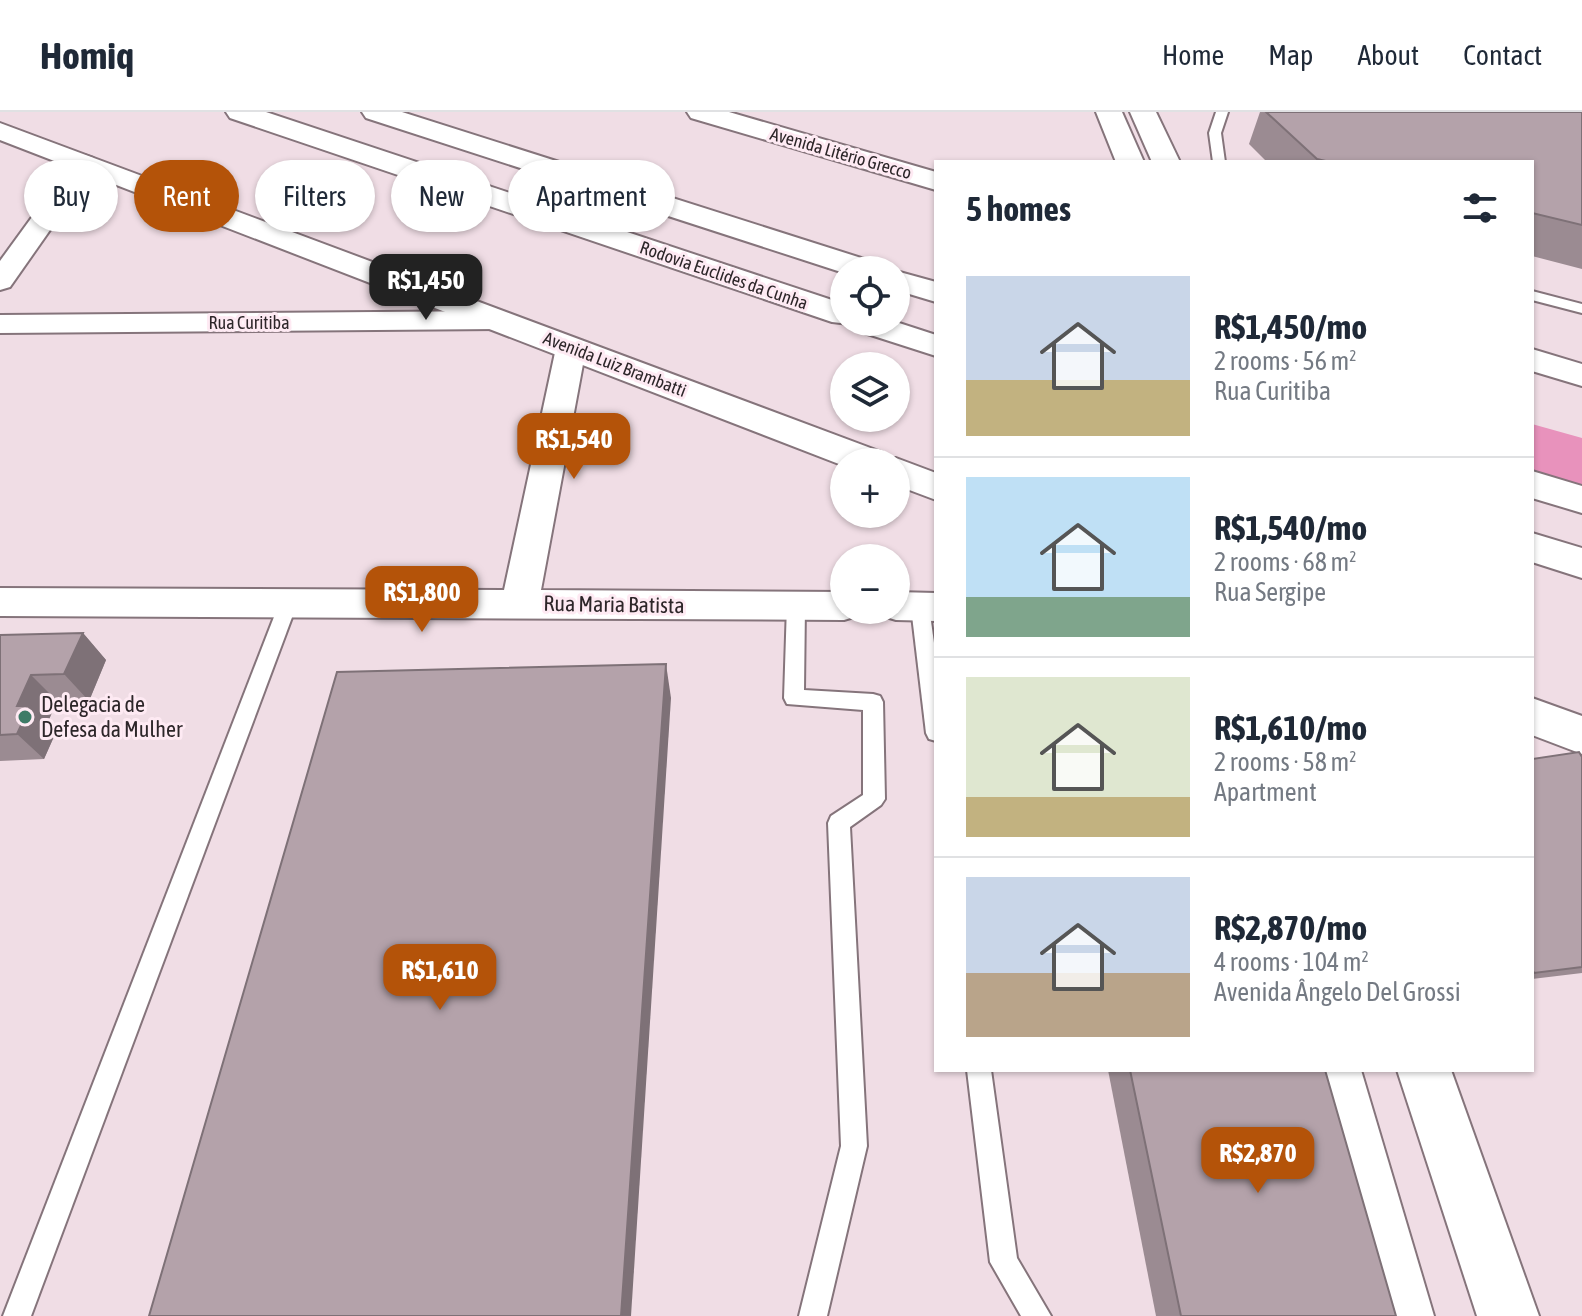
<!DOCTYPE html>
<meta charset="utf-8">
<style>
body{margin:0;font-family:"Asap Condensed",sans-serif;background:#f2f2f3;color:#1f2937;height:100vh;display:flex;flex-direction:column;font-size:30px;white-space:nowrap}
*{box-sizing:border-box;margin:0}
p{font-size:26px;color:#747a83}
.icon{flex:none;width:44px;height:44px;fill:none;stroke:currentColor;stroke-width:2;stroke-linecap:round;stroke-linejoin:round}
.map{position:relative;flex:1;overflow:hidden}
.details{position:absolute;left:934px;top:48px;width:600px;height:912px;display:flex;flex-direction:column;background:#fff;border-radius:0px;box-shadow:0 2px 6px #0004}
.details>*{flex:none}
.top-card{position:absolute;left:24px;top:48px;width:760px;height:72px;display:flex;gap:16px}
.controls{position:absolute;left:830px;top:144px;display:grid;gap:16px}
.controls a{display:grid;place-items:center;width:80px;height:80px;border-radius:50%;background:#fff;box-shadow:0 2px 6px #0004;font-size:40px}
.price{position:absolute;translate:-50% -68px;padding:0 18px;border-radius:16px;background:#b45309;color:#fff;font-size:26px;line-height:52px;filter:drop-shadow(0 2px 4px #0008)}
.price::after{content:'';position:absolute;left:50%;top:48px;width:24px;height:18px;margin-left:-12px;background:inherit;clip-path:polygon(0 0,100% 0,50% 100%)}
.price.current{background:#222;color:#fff}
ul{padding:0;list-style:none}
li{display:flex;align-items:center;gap:24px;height:200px;padding:0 32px}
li+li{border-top:2px solid #e0e1e3}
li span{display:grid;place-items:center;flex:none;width:224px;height:160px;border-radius:0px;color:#555}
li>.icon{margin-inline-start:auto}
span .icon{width:96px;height:96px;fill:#fffc;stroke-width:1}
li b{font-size:34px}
h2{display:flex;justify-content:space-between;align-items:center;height:96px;padding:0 32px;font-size:34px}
.pill{padding:0 28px;border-radius:36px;background:#fff;box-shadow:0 2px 6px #0004;font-size:28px;line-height:72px}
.pill.current{background:#b45309;color:#fff}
header{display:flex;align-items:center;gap:48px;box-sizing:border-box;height:112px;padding:0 40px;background:#fff;border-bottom:2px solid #e0e1e3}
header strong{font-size:38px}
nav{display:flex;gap:44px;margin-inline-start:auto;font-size:28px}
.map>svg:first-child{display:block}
.green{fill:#e892bc}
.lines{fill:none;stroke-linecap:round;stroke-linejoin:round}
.service-casing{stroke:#85747b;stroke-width:4}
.minor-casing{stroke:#85747b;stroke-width:4}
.tertiary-casing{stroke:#85747b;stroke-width:4}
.secondary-casing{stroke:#85747b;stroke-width:4}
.motorway-casing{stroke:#85747b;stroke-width:4}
.service{fill:#fff;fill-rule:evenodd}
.minor{fill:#fff;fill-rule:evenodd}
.tertiary{fill:#fff;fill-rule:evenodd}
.secondary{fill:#fff;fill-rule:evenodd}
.motorway{fill:#fff;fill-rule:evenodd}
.wall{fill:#9b8b92}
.shaded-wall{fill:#7e7177}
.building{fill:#b4a2aa;stroke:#7e7177;stroke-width:2}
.poi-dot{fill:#3e7b67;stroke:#feeaf3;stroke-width:3}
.labels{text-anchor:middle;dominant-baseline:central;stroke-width:6;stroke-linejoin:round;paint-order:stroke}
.far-street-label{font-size:18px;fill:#2d2629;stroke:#feeaf3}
.street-label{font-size:22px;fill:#2d2629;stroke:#feeaf3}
.poi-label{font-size:22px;fill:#2d2629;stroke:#feeaf3;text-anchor:start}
</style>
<header>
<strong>Homiq</strong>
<nav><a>Home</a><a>Map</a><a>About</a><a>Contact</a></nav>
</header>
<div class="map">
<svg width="1582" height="1204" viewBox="0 0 1582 1204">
<rect width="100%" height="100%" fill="#f0dde5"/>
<path class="green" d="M 1532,312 L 1582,326 L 1582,374 L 1532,358 Z"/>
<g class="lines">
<defs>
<g id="service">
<path d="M 1216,0 L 1228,0 L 1221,21 L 1225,50 L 1213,50 L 1209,21 Z"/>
<path d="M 1532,179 L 1582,192 L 1582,201 L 1532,188 Z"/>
<path d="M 288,485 L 297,492 L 31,1204 L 3,1204 L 279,492 Z"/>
<path d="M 796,486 L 805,493 L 804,578 L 873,582 L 880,584 L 883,590 L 885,687 L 881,693 L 850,715 L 867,1034 L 827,1204 L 799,1204 L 841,1034 L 828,711 L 831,704 L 863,683 L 863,598 L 787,592 L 784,586 L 787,493 Z"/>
<path d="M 920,488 L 929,495 L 936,545 L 936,629 L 929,627 L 926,621 L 911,495 Z"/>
<path d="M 967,958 L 991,958 L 1017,1146 L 1051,1204 L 1021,1204 L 990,1150 Z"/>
</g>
<g id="minor">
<path d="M 84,43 L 93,46 L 97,51 L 10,175 L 0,178 L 0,149 L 75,46 Z"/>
<path d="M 498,199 L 509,202 L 513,208 L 509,214 L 498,217 L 0,221 L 0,203 Z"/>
<path d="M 571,227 L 582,229 L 586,236 L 541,478 L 844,480 L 844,498 L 860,498 L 857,504 L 844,508 L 0,504 L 0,476 L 504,478 L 556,236 L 560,229 Z"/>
<path d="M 896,480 L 936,481 L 936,509 L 896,508 L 883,504 L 880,498 L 896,498 Z"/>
</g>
<g id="tertiary">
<path d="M 1307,958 L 1361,958 L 1434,1204 L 1372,1204 Z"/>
<path d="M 1397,958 L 1451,958 L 1539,1204 L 1477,1204 Z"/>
</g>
<g id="secondary">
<path d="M 687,0 L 729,0 L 936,60 L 936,78 L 691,6 Z"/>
<path d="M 1096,0 L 1122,0 L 1144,50 L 1116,50 Z"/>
<path d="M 1130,0 L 1156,0 L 1180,50 L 1152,50 Z"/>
<path d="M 0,11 L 884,341 L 888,348 L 896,346 L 936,361 L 936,388 L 896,373 L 896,350 L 844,350 L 844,354 L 0,28 Z"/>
<path d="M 1532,237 L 1582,252 L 1582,274 L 1532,259 Z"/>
<path d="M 1532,586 L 1582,604 L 1582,642 L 1532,623 Z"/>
</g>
<g id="motorway">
<path d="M 226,0 L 266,0 L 844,192 L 844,210 L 896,210 L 936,223 L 936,244 L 852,217 L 849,212 L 832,210 L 230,6 Z"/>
<path d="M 362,0 L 402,0 L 877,151 L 882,158 L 844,158 L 844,161 L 366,6 Z"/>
<path d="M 896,159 L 936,170 L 936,190 L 896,178 Z"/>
<path d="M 1532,359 L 1582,374 L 1582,401 L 1532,386 Z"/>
<path d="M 1532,421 L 1582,436 L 1582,466 L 1532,450 Z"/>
</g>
</defs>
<use href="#service" class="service-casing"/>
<use href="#minor" class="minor-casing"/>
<use href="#tertiary" class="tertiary-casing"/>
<use href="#secondary" class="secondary-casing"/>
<use href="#motorway" class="motorway-casing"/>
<use href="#service" class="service"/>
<use href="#minor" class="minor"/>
<use href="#tertiary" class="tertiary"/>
<use href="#secondary" class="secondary"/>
<use href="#motorway" class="motorway"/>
</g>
<g class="wall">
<path d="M 1260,0 L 1582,0 L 1582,157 L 1532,144 L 1532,50 L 1267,50 L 1249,32 Z"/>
<path d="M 83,521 L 106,548 L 89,589 L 57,589 L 47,612 L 56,620 L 44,647 L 0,649 L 0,523 Z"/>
<path d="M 1582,645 L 1582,861 L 1532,867 L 1532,647 Z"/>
<path d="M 1108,958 L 1325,958 L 1396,1204 L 1156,1204 Z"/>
</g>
<g class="shaded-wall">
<path d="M 83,521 L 106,548 L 89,589 L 64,562 Z"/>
<path d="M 666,552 L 671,586 L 631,1204 L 621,1204 Z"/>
<path d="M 31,563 L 57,589 L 47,612 L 56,620 L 44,647 L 17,622 L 17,594 Z"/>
</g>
<g class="building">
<path d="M 1266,0 L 1582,0 L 1582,113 L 1532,101 L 1532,50 L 1330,50 L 1317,47 Z"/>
<path d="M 83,521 L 64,562 L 31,563 L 17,594 L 30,594 L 17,622 L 0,623 L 0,523 Z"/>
<path d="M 666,552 L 621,1204 L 149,1204 L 337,560 Z"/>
<path d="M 1579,640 L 1582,645 L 1582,855 L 1534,861 L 1532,857 L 1532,647 Z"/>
<path d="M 1130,958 L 1325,958 L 1396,1204 L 1181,1204 Z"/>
</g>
<circle class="poi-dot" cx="25" cy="605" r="8"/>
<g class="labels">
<g class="far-street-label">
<text transform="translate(841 41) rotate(16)">Avenida Litério Grecco</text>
<text transform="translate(724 163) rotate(19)">Rodovia Euclides da Cunha</text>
<text x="249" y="210">Rua Curitiba</text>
<text transform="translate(615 252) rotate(21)">Avenida Luiz Brambatti</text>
</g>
<g class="street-label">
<text transform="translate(614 492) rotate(1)">Rua Maria Batista</text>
</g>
<g class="poi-label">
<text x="41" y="592">Delegacia de<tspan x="41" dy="25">Defesa da Mulher</tspan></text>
</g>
</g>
</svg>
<div class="controls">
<a><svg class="icon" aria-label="locate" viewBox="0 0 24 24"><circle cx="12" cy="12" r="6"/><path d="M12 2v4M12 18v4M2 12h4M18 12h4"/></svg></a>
<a><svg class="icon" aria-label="layers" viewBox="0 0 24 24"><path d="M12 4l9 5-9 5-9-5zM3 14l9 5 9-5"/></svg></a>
<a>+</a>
<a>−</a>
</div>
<b class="price current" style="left:426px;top:210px">R$1,450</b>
<b class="price" style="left:574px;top:369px">R$1,540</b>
<b class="price" style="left:422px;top:522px">R$1,800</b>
<b class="price" style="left:440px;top:900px">R$1,610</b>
<b class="price" style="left:1258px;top:1083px">R$2,870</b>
<div class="top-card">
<a class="pill">Buy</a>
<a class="pill current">Rent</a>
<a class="pill">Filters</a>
<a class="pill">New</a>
<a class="pill">Apartment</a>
</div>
<section class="details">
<h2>5 homes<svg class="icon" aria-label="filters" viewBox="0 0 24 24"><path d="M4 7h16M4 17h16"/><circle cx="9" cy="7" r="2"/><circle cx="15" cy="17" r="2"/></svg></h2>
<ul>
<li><span style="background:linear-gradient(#c9d6e8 65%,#c2b280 0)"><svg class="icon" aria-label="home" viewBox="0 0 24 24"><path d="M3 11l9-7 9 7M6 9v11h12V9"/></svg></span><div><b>R$1,450/mo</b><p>2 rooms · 56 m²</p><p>Rua Curitiba</p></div></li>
<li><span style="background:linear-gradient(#bfe0f5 75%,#7fa58c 0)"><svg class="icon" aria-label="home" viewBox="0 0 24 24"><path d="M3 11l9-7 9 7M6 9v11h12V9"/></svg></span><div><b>R$1,540/mo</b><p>2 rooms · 68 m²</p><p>Rua Sergipe</p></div></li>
<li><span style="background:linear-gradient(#dfe7d0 75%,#c2b280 0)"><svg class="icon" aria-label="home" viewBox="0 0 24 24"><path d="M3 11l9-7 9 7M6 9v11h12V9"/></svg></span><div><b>R$1,610/mo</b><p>2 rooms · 58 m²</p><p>Apartment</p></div></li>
<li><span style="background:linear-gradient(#c9d6e8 60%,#b9a48a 0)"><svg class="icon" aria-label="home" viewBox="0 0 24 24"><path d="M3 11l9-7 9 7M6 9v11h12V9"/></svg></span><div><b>R$2,870/mo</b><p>4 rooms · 104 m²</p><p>Avenida Ângelo Del Grossi</p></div></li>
</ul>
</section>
</div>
